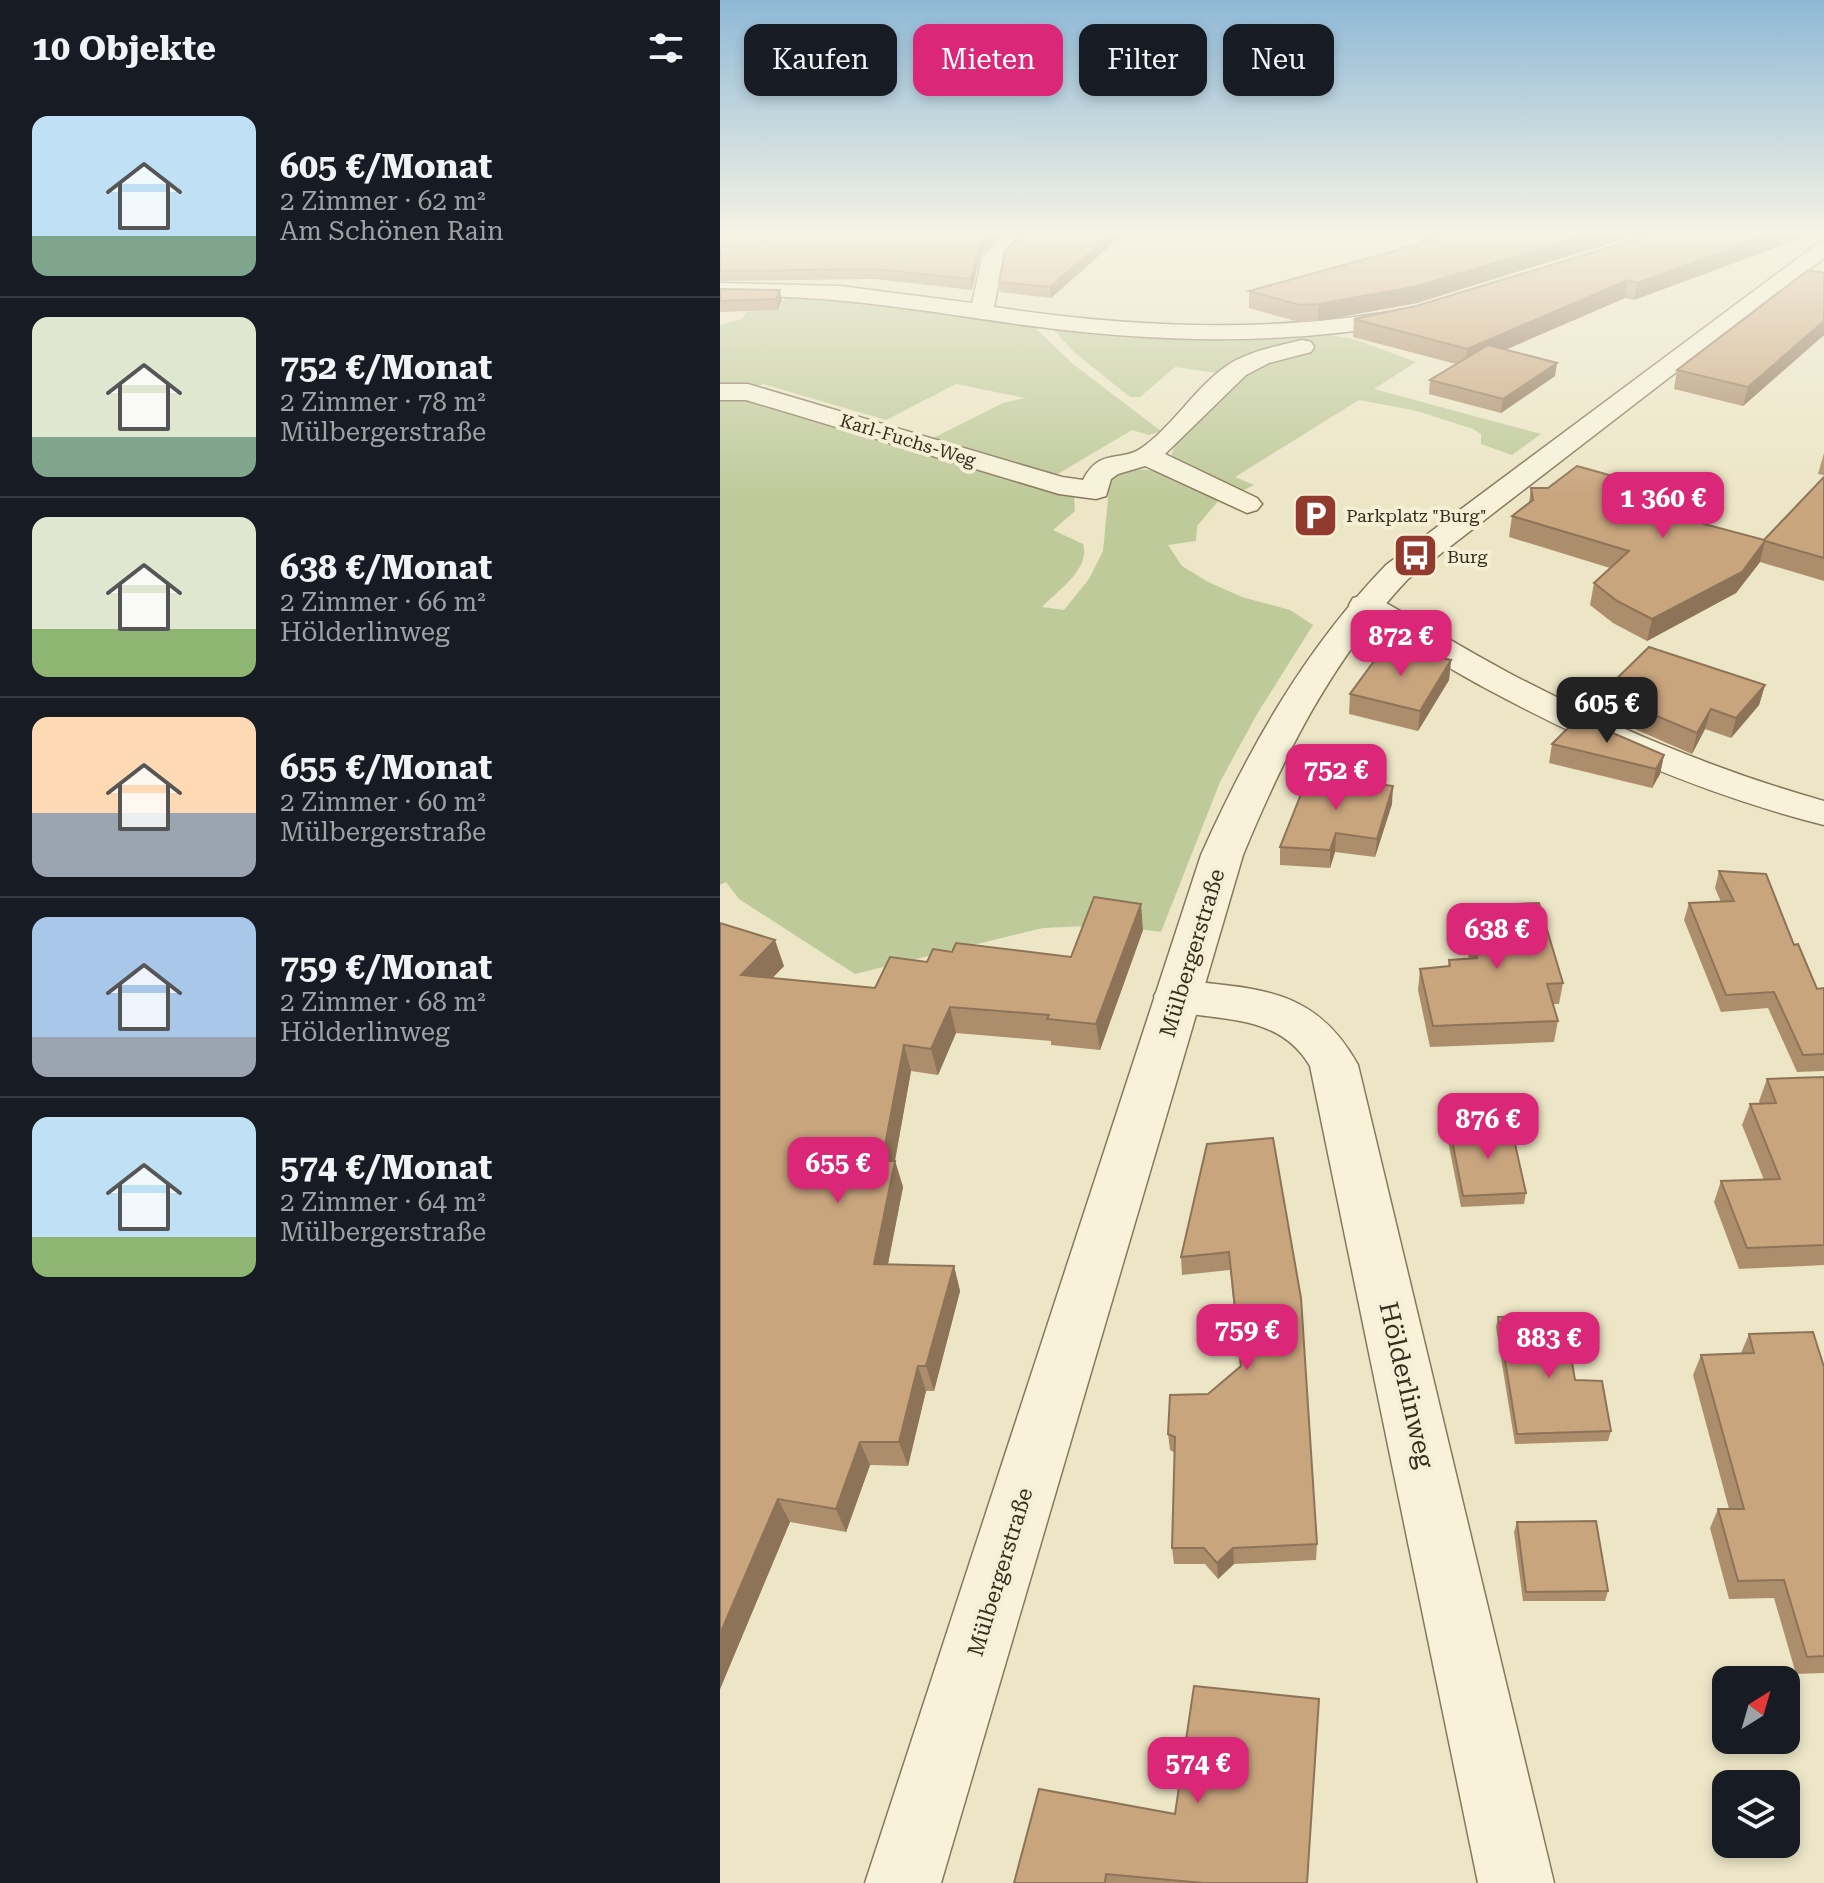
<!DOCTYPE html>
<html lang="de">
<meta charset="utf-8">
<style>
body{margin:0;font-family:"Roboto Serif",serif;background:#242831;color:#f1f3f6;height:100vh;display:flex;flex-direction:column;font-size:30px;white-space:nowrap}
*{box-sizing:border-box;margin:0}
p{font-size:26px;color:#9ea1a6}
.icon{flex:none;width:44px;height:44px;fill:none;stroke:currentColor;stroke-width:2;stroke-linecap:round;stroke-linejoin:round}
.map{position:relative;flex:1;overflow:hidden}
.drawer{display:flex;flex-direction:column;background:#171b24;width:720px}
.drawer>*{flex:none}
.banner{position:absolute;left:24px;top:24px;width:760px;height:72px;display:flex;gap:16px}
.needle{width:52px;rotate:37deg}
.tools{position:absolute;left:992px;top:1666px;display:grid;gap:16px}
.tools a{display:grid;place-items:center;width:88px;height:88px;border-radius:16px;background:#171b24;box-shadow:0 4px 12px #0003;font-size:40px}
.price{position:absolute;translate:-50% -68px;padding:0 18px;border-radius:16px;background:#db2777;color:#fff;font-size:26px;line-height:52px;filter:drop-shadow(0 2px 4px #0008)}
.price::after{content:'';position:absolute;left:50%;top:48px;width:24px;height:18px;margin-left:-12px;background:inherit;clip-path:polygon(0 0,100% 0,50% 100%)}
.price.active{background:#222;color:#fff}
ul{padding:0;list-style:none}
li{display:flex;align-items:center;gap:24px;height:200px;padding:0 32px}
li+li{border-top:2px solid #363941}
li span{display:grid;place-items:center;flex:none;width:224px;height:160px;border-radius:16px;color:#555}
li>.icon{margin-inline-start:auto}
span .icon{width:96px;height:96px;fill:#fffc;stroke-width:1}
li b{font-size:34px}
h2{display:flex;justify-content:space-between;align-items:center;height:96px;padding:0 32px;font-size:34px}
.pill{padding:0 28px;border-radius:16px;background:#171b24;box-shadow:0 4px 12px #0003;font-size:28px;line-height:72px}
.pill.active{background:#db2777;color:#fff}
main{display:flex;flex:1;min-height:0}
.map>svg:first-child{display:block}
.green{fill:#bfca9a}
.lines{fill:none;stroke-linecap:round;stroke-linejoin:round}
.minor-casing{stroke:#87785d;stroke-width:3}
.tertiary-casing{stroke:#87785d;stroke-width:3}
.minor{fill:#f7f2d9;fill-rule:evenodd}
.tertiary{fill:#f7f2d9;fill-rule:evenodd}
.wall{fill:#ad8e6c}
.shaded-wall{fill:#8d7458}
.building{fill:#c9a57e;stroke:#8d7458;stroke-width:2}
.labels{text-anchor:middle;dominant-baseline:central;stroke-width:8;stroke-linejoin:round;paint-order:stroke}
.far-street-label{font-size:18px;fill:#382e20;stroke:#f4efd5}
.far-poi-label{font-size:18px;fill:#382e20;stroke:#f4efd5;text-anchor:start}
.street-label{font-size:22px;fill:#382e20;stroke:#f4efd5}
.near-street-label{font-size:26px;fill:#382e20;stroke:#f4efd5}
</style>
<main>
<section class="drawer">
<h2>10 Objekte<svg class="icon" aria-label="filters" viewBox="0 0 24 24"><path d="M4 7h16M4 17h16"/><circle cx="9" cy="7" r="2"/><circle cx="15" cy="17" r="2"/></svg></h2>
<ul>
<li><span style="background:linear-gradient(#bfe0f5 75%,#7fa58c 0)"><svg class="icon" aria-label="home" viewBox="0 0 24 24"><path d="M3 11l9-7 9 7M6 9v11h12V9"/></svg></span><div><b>605 €/Monat</b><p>2 Zimmer · 62 m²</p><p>Am Schönen Rain</p></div></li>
<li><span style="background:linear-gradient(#dfe7d0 75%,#7fa58c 0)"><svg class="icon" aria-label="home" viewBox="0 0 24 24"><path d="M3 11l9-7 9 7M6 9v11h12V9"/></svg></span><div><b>752 €/Monat</b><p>2 Zimmer · 78 m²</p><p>Mülbergerstraße</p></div></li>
<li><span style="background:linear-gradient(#dfe7d0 70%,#8fb573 0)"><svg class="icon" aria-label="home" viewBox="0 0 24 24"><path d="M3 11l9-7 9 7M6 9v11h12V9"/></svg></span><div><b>638 €/Monat</b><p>2 Zimmer · 66 m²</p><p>Hölderlinweg</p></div></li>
<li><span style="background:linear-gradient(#ffd9b3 60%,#9aa5b1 0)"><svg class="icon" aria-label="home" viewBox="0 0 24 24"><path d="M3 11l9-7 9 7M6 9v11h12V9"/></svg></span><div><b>655 €/Monat</b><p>2 Zimmer · 60 m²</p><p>Mülbergerstraße</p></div></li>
<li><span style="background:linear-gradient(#a9c7e8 75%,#9aa5b1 0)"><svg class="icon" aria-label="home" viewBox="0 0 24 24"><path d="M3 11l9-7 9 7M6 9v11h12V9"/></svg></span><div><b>759 €/Monat</b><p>2 Zimmer · 68 m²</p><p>Hölderlinweg</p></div></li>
<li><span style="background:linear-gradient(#bfe0f5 75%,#8fb573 0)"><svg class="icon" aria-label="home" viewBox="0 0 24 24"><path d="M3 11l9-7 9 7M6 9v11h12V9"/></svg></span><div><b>574 €/Monat</b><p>2 Zimmer · 64 m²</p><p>Mülbergerstraße</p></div></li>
</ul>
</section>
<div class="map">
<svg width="1104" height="1883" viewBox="0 0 1104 1883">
<rect width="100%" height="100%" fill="#ece5c6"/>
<g class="green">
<path d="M 69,292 L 310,323 L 353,364 L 441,431 L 429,435 L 412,430 L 336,475 L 213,438 L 283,403 L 305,398 L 236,384 L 166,420 L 43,384 L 18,396 L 354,495 L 355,511 L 333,530 L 363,544 C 371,569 336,592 322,607 L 344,610 L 369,579 L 383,551 L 390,479 C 426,454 466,484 500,499 L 477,526 L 476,541 L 448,545 L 462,566 L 488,582 L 522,597 L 570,610 L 593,625 L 537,714 L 500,782 L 441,932 L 390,925 L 323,928 L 135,974 L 19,899 L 6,882 L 0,885 L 0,325 L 22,319 L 27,311 L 58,310 Z"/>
<path d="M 329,325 L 607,334 L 637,340 L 696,362 L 654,389 L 821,434 L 792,455 L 761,444 L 761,434 L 753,429 L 697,411 L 639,400 L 515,477 L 534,485 L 522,491 L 455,463 L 451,457 L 456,440 L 518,376 L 455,367 L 420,397 L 410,397 L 354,352 Z"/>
</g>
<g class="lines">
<defs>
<g id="minor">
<path d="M 287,233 L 310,233 L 283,260 L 274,307 C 414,328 553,334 693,308 L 701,310 L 705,315 L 701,320 L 693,322 C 568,345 445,343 319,327 C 212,313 108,292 0,297 L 0,283 L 120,286 L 252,303 L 262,258 Z"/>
<path d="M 582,340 L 591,342 L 594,347 L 591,352 L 549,363 L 526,375 L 445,454 L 537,498 L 542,504 L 537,510 L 527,513 L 425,466 L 398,474 L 391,479 L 386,496 L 376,499 L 339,494 L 26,400 L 0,400 L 0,384 L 28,384 L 342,477 L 363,480 C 379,448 400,462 420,449 C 453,427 477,384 511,363 C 533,350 558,346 582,340 Z"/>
<path d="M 645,595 L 657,598 C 701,622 744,649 789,673 C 890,726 994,770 1104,801 L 1104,825 C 985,795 873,746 765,688 C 721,664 678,636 633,612 L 629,605 L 633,598 Z"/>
<path d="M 457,980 C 538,989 595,987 638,1065 L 834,1883 L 758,1883 L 590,1066 C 557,1010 494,1023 441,1008 L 434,996 L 441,984 Z"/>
</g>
<path id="tertiary" d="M 1104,242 L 1104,258 L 688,579 C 612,660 565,753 523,855 L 221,1883 L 145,1883 L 481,855 C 529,748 584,650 666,565 L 1097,244 Z"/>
</defs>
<use href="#minor" class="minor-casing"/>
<use href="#tertiary" class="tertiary-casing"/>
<use href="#minor" class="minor"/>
<use href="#tertiary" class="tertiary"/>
</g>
<g class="wall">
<path d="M 0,234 L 283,234 L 260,256 L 252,290 L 155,279 L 0,281 Z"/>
<path d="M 302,234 L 403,234 L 331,298 L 280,292 L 279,282 Z"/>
<path d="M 701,234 L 919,234 L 697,303 L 598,321 L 579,322 L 529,308 L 529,291 L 701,244 Z"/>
<path d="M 933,234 L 1092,234 L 914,300 L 905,298 L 785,350 L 835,376 L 781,413 L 709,394 L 710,380 L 736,364 L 633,337 L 634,319 L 696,306 Z"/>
<path d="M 1104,273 L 1104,335 L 1023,406 L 954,389 L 957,370 Z"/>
<path d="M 0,289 L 62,300 L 58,310 L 0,312 Z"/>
<path d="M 1104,453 L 1104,475 L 1098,474 Z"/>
<path d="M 1104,477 L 1104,581 L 1040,562 L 1016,593 L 927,641 L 893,623 L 870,605 L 874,583 L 890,568 L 789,537 L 792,516 L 809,503 L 811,488 L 904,500 L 902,502 L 1044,540 Z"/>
<path d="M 731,660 L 729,680 L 698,731 L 629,714 L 630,694 Z"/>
<path d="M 1045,685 L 1039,705 L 1011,738 L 985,729 L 972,754 L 878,713 L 882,693 Z"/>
<path d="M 832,744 L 944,755 L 940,774 L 932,788 L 829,763 Z"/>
<path d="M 672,804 L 655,857 L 615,852 L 610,868 L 560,865 L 560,847 Z"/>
<path d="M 999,871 L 1074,945 L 1097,989 L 1104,988 L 1104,1071 L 1077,1072 L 1048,1008 L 1001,1012 L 964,920 L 969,903 L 1001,902 L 995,888 Z"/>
<path d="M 744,906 L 843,983 L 839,1004 L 833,1004 L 838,1021 L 834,1042 L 710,1047 L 698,990 L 700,969 L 728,966 L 729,960 L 749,959 L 742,927 Z"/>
<path d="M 0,923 L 64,966 L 52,978 L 155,988 L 207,962 L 232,952 L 351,957 L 423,930 L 380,1050 L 331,1045 L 331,1041 L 236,1033 L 218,1075 L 191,1071 L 175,1161 L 183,1187 L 168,1264 L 234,1266 L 240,1291 L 214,1391 L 206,1391 L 188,1466 L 150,1465 L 126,1532 L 70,1522 L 0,1689 Z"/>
<path d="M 1104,1077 L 1104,1265 L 1019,1269 L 994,1202 L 1001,1181 L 1044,1180 L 1022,1125 L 1030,1104 L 1040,1104 L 1039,1101 L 1047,1079 Z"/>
<path d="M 730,1130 L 806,1193 L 804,1204 L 741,1207 L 728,1141 Z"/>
<path d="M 487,1144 L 597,1544 L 596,1560 L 514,1564 L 498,1579 L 485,1564 L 454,1564 L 452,1548 L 455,1453 L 450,1450 L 448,1434 L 520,1367 L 510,1270 L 462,1275 L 461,1257 Z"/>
<path d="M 778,1317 L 855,1380 L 891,1431 L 888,1441 L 795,1444 L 776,1327 Z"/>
<path d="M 1029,1334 L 1104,1367 L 1104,1673 L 1076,1674 L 1054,1598 L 1009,1599 L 990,1528 L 998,1509 L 1009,1509 L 973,1375 L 981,1355 L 1021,1353 Z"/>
<path d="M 797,1522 L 888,1591 L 885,1601 L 803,1601 L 794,1532 Z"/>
<path d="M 319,1789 L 587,1883 L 294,1883 Z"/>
</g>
<g class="shaded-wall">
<path d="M 272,234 L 283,234 L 260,256 L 252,290 L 251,279 L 259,246 Z"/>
<path d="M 391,234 L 403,234 L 331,298 L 330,287 Z"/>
<path d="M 870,234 L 919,234 L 697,303 L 598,321 L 598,304 Z"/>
<path d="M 1053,234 L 1092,234 L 914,300 L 917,283 Z"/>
<path d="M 908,280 L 905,298 L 745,367 L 747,349 Z"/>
<path d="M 60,290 L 62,300 L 58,310 L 56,299 Z"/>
<path d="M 1104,321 L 1104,335 L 1023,406 L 1028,387 Z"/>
<path d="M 837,363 L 835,376 L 781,413 L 783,399 Z"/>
<path d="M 907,480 L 904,500 L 884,518 L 887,498 Z"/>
<path d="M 1045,541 L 1040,562 L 1016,593 L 927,641 L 932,619 Z"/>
<path d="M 731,660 L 729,680 L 698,731 L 700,711 Z"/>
<path d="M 1045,685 L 1039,705 L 1011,738 L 1016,718 Z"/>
<path d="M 991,709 L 985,729 L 972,754 L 977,733 Z"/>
<path d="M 944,755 L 940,774 L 932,788 L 936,769 Z"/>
<path d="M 673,786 L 672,804 L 655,857 L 657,839 Z"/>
<path d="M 616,833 L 615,852 L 610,868 L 610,850 Z"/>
<path d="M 421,904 L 423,930 L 380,1050 L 376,1024 Z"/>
<path d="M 55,940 L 64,966 L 30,1001 L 21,975 Z"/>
<path d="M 230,1007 L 236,1033 L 218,1075 L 211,1049 Z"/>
<path d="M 184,1045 L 191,1071 L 170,1187 L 162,1161 Z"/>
<path d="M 175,1161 L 183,1187 L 163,1289 L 154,1264 Z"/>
<path d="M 234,1266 L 240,1291 L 214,1391 L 206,1366 Z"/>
<path d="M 198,1366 L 206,1391 L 188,1466 L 179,1442 Z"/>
<path d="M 140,1442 L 150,1465 L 126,1532 L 116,1509 Z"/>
<path d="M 58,1499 L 70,1522 L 0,1689 L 0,1634 Z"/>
<path d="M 513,1548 L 514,1564 L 498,1579 L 497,1563 Z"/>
</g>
<g class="building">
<path d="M 0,234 L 272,234 L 259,246 L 251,279 L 153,269 L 0,271 Z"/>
<path d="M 302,234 L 391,234 L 330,287 L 279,282 L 285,251 Z"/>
<path d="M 701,234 L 870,234 L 698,286 L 598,304 L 580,305 L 529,291 L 714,240 Z"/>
<path d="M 933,234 L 1053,234 L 917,283 L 908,280 L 747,349 L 634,319 L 696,306 Z"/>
<path d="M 1088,270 L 1104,273 L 1104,321 L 1028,387 L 957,370 Z"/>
<path d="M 0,289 L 60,290 L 56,299 L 0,301 Z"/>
<path d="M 768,345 L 837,363 L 783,399 L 710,380 Z"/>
<path d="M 857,466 L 907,480 L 887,498 L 1044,540 L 1104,477 L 1104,558 L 1045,541 L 1022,572 L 932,619 L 897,601 L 874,583 L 909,551 L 792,516 L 813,500 L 811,488 L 828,488 Z"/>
<path d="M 665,646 L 731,660 L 700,711 L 630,694 Z"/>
<path d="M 929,647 L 1045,685 L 1016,718 L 991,709 L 977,733 L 882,693 Z"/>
<path d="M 858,718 L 944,755 L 936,769 L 832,744 Z"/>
<path d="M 589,774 L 673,786 L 657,839 L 616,833 L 610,850 L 560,847 Z"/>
<path d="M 999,871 L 1046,874 L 1074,945 L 1078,944 L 1097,989 L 1104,988 L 1104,1054 L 1083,1055 L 1054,992 L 1006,995 L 969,903 L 1014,901 Z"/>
<path d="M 374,897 L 421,904 L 376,1024 L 327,1019 L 329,1015 L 230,1007 L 211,1049 L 184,1045 L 162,1161 L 175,1161 L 154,1264 L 234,1266 L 206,1366 L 198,1366 L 179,1442 L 140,1442 L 116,1509 L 58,1499 L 0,1634 L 0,923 L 55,940 L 21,975 L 155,988 L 170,957 L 207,962 L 213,949 L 232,952 L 236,943 L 351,957 Z"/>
<path d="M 819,903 L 843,983 L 827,984 L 838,1021 L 713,1026 L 700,969 L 730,966 L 729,960 L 757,958 L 744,906 Z"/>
<path d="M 1104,1077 L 1104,1245 L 1027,1248 L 1001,1181 L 1060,1179 L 1030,1104 L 1056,1103 L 1047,1079 Z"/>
<path d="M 791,1126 L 806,1193 L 743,1196 L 730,1130 Z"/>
<path d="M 553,1138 L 581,1298 L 597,1544 L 513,1548 L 497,1563 L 484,1548 L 452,1548 L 455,1437 L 448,1434 L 450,1395 L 488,1394 L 521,1366 L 509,1252 L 461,1257 L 487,1144 Z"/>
<path d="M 844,1316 L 855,1380 L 882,1381 L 891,1431 L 797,1434 L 778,1317 Z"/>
<path d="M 1093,1332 L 1104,1367 L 1104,1656 L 1087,1657 L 1064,1580 L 1018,1581 L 998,1509 L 1024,1509 L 981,1355 L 1034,1353 L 1029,1334 Z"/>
<path d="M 876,1521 L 888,1591 L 806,1592 L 797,1522 Z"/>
<path d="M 474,1686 L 599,1699 L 587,1883 L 483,1883 L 386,1874 L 385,1883 L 294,1883 L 319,1789 L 455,1814 Z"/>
</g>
<linearGradient id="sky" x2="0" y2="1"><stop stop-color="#8eb9d6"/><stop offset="0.47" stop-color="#f6f3e5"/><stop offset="1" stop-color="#f6f3e5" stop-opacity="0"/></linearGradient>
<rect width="1104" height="497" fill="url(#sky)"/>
<defs>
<symbol id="parking-square" viewBox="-11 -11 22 22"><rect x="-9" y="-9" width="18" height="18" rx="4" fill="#933a2f" stroke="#f4efd5"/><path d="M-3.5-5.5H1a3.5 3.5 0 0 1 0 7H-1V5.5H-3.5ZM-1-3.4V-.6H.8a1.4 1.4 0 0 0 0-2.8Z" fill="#fff"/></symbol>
<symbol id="bus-square" viewBox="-11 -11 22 22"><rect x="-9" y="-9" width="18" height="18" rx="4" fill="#933a2f" stroke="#f4efd5"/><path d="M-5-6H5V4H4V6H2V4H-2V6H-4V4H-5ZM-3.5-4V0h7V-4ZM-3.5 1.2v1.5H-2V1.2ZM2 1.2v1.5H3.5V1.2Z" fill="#fff"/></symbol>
</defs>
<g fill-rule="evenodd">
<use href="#parking-square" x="570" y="490" width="51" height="51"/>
<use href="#bus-square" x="670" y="530" width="51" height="51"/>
</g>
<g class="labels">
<g class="far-street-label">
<text transform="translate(188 440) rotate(17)">Karl-Fuchs-Weg</text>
</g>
<g class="far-poi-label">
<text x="626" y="515">Parkplatz "Burg"</text>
<text x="727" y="556">Burg</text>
</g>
<g class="street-label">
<text transform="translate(472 953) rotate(-73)">Mülbergerstraße</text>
<text transform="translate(280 1572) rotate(-73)">Mülbergerstraße</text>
</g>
<g class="near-street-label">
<text transform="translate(687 1385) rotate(77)">Hölderlinweg</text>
</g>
</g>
</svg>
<div class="tools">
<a><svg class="needle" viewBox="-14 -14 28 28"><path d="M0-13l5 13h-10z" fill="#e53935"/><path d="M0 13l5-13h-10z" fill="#9ea1a6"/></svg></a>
<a><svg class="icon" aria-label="layers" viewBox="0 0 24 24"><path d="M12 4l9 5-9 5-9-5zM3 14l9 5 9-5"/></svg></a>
</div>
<b class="price" style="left:943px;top:540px">1 360 €</b>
<b class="price" style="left:681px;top:678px">872 €</b>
<b class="price active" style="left:887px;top:745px">605 €</b>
<b class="price" style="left:616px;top:812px">752 €</b>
<b class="price" style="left:777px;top:971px">638 €</b>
<b class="price" style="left:768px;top:1161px">876 €</b>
<b class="price" style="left:118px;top:1205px">655 €</b>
<b class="price" style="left:527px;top:1372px">759 €</b>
<b class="price" style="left:829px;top:1380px">883 €</b>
<b class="price" style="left:478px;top:1805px">574 €</b>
<div class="banner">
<a class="pill">Kaufen</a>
<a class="pill active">Mieten</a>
<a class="pill">Filter</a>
<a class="pill">Neu</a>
</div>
</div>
</main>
